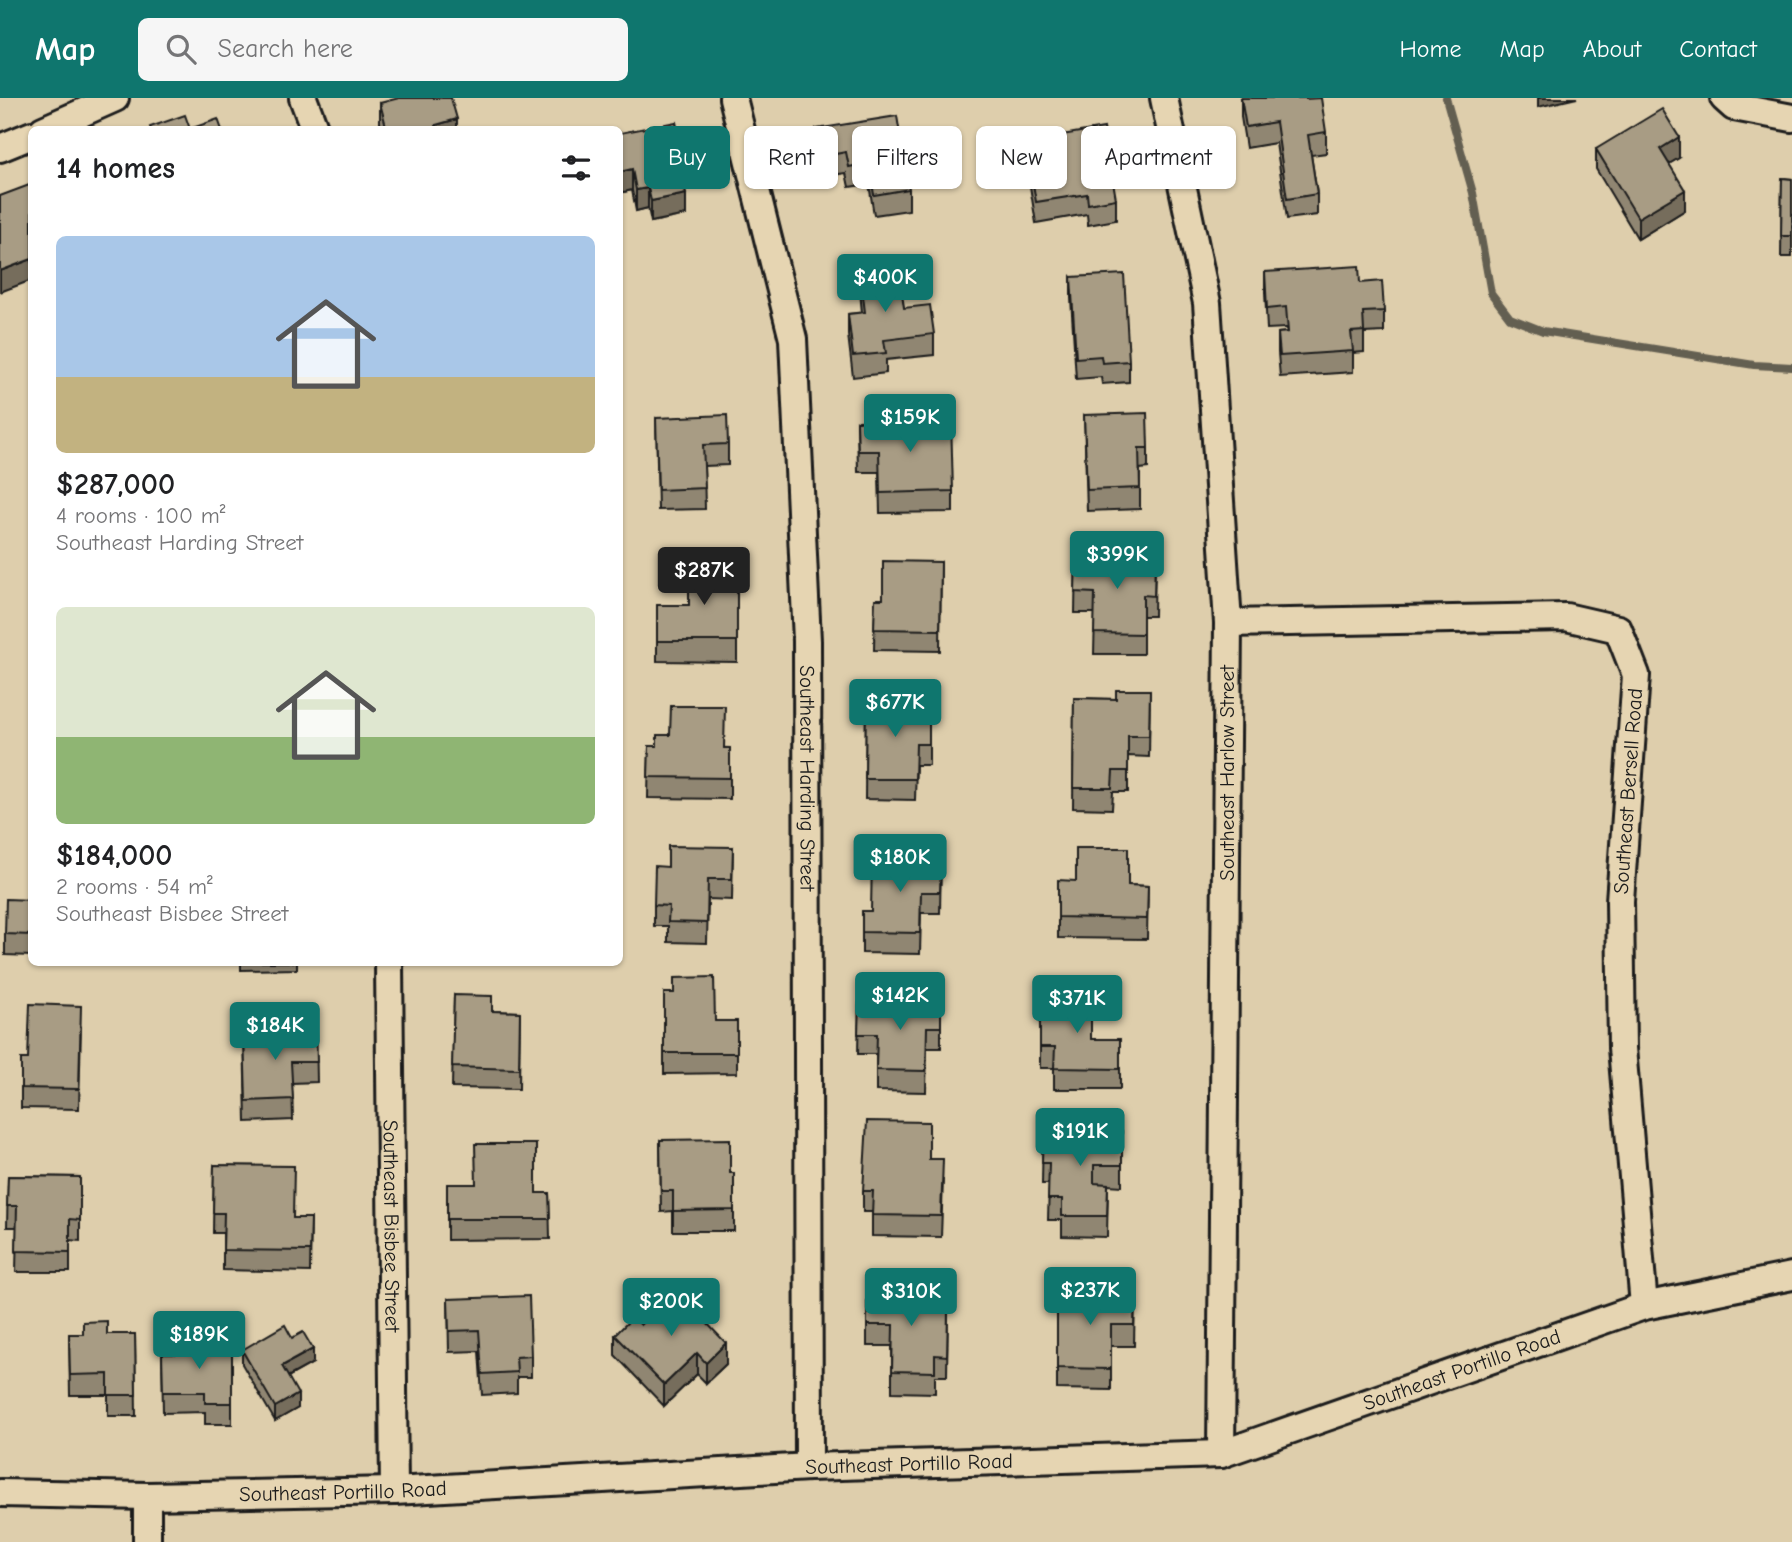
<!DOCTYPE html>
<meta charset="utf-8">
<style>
body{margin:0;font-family:"Comic Neue",sans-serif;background:#f6f6f6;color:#202124;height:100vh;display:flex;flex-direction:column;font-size:26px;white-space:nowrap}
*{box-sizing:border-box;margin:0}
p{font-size:23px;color:#757577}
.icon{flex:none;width:38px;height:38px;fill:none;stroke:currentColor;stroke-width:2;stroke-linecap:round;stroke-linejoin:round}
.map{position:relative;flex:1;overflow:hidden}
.drawer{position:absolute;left:28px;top:28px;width:595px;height:840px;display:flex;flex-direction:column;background:#fff;border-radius:10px;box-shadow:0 2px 5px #0004}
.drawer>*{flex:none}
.banner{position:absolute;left:644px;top:28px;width:665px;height:63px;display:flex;gap:14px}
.price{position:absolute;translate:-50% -60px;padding:0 16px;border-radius:7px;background:#0f766e;color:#fff;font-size:23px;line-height:46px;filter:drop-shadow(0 2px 4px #0008)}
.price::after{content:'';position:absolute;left:50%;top:42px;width:21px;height:16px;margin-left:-10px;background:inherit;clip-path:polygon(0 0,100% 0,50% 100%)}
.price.active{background:#222;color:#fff}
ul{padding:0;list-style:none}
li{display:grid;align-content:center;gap:14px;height:371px;padding:0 28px}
li span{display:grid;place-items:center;height:217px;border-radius:10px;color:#555}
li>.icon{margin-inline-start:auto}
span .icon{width:126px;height:126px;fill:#fffc;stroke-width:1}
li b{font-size:30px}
h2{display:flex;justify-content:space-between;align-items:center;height:84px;padding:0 28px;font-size:30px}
.tag{padding:0 24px;border-radius:10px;background:#fff;box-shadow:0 2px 5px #0004;font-size:24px;line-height:63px}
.tag.active{background:#0f766e;color:#fff}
header{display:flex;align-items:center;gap:42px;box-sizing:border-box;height:98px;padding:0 35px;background:#0f766e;color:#fff}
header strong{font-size:33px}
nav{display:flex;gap:38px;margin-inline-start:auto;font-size:24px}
.search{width:490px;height:63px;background:#f6f6f6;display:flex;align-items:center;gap:18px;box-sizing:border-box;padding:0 24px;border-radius:10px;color:#757577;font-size:26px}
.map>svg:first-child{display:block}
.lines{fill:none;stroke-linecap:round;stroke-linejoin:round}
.stream{stroke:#635e51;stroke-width:8}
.minor-casing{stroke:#1c1c1c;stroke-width:32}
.minor{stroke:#e6d5b2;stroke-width:26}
.wall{fill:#908672;stroke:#1c1c1c;stroke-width:2}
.shaded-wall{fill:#766d5c;stroke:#1c1c1c;stroke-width:2}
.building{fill:#a89c84;stroke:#1c1c1c;stroke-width:2}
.labels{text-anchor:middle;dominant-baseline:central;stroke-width:5;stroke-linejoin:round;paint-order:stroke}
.street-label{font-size:21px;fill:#1c1c1c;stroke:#e6d5b2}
</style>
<header>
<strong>Map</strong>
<div class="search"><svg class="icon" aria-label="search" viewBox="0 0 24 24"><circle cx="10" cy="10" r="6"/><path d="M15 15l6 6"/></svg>Search here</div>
<nav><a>Home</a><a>Map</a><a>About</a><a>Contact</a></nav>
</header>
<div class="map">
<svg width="1792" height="1444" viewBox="0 0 1792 1444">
<rect width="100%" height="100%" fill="#deceac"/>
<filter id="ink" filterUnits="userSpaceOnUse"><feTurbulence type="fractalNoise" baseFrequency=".0143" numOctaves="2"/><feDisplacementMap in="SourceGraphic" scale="14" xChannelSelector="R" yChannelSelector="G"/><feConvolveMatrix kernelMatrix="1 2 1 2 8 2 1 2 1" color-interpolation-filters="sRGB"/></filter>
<g filter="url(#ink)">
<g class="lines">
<path class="stream" d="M 1446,0 L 1473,95 L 1491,195 L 1510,220 L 1543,233 L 1754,267 L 1792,269"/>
<defs>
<g id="minor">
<path d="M 303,0 L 315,32"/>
<path id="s1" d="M 733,0 L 793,241 L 807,543 L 809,1369"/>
<path d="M 1164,0 L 1207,205 L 1228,525 L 1221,1356"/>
<path d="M 1724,0 L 1734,9 L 1792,20"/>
<path d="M 43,32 L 115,0"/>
<path d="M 0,50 L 32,37"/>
<path d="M 1228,525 L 1566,519 L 1618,531 L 1636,577 L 1620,803 L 1622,950 L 1644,1208"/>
<path id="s2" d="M 389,864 L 394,1393"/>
<path id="s3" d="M 0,1395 L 147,1398 L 394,1393 L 809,1369 L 1221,1356 L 1644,1208 L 1792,1178"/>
<path d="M 147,1398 L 147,1444"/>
</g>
</defs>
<use href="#minor" class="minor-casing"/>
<use href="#minor" class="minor"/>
</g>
<g class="wall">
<path d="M 1241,0 L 1326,34 L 1326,55 L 1311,57 L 1317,96 L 1317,117 L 1287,121 L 1276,45 L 1246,50 L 1241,19 Z"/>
<path d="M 380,5 L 457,32 L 382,32 L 380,25 Z"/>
<path d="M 816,31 L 909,91 L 909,112 L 874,117 L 869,86 L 849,89 L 846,75 L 820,79 L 816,52 Z"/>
<path d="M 620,35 L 684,80 L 682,80 L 686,117 L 651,124 L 648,110 L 636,113 L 632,92 L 620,95 Z"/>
<path d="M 1026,43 L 1116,101 L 1116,122 L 1088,127 L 1087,116 L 1036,125 L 1026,64 Z"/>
<path d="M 1596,51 L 1679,60 L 1669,66 L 1685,112 L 1638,141 L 1596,71 Z"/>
<path d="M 1782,80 L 1792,81 L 1792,159 L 1781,159 Z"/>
<path d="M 860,173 L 897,181 L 904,210 L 934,236 L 934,257 L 886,262 L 886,275 L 853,279 L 848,237 L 848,216 L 862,215 L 860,193 Z"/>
<path d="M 1265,174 L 1360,185 L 1384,213 L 1384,234 L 1364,235 L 1364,254 L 1353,255 L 1353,274 L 1280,279 L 1278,255 L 1278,235 L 1287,234 L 1286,230 L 1267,231 L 1265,195 Z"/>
<path d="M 1071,179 L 1129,263 L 1129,284 L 1102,286 L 1101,279 L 1076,281 L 1071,200 Z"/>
<path d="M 1084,317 L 1148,350 L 1148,370 L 1140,371 L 1140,411 L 1087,413 Z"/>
<path d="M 656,320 L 728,346 L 728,367 L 704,368 L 705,411 L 658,412 Z"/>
<path d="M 857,323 L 953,393 L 953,414 L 880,415 L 879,374 L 858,374 Z"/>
<path d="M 1076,460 L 1155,461 L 1154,518 L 1143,518 L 1143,556 L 1094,556 L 1095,515 L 1075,515 Z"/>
<path d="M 737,462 L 737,564 L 657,563 L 657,507 L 689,507 L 701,481 Z"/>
<path d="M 941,464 L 940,553 L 874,552 L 875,501 L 883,501 Z"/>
<path d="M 1150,592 L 1149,659 L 1128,658 L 1128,694 L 1113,694 L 1112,711 L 1073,710 L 1074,600 L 1116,601 Z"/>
<path d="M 866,605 L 929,605 L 929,667 L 916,667 L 915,702 L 865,701 Z"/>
<path d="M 649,648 L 730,650 L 730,701 L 648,700 Z"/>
<path d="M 733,749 L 732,802 L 708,801 L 707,845 L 668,844 L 668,828 L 654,828 L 654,807 L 668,769 Z"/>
<path d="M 941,761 L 940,815 L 921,815 L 920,856 L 862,855 L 862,813 L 871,813 Z"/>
<path d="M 1076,783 L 1128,787 L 1148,788 L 1147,841 L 1058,840 L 1058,819 Z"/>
<path d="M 32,802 L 32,858 L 5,857 L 5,836 Z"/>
<path d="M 241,864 L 297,864 L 297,871 L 241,872 Z"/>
<path d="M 664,895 L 715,923 L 737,923 L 737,975 L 664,976 Z"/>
<path d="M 454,897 L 492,913 L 520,914 L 519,991 L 452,990 Z"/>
<path d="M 859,904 L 941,904 L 941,950 L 927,950 L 926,994 L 876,993 L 876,956 L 858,956 Z"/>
<path d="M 1040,914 L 1091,941 L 1120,941 L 1120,991 L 1054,991 L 1054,970 L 1040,970 Z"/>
<path d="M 81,929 L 79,1011 L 21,1010 L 21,961 L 28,961 Z"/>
<path d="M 316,932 L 317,984 L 292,985 L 293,1022 L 246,1024 L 244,934 Z"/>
<path d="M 1043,1032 L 1122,1033 L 1122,1088 L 1108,1087 L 1107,1139 L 1062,1138 L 1062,1122 L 1048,1122 L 1049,1086 L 1042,1086 Z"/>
<path d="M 660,1042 L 730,1075 L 734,1075 L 734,1133 L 673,1133 L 673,1113 L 661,1114 Z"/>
<path d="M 214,1067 L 293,1120 L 311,1120 L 310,1174 L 223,1172 L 223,1135 L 213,1135 Z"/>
<path d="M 8,1078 L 80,1079 L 80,1143 L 70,1142 L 70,1174 L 16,1174 L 17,1129 L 7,1129 Z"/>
<path d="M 943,1082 L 941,1139 L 872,1138 L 872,1114 L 863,1114 L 863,1093 Z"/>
<path d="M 447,1086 L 475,1086 L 536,1095 L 549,1095 L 550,1141 L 447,1142 Z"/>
<path d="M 867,1194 L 935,1212 L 948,1213 L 947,1278 L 935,1278 L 935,1295 L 892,1294 L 892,1248 L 867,1248 Z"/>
<path d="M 1057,1194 L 1135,1195 L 1134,1248 L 1111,1248 L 1111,1292 L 1057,1291 Z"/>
<path d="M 448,1201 L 531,1258 L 531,1279 L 517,1279 L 517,1295 L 482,1297 L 479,1253 L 449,1254 Z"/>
<path d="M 641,1227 L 726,1266 L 706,1285 L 697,1276 L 664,1308 L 615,1257 L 615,1237 Z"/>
<path d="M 69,1236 L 135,1236 L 136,1318 L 108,1318 L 108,1297 L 70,1297 Z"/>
<path d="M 292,1240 L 313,1265 L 288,1279 L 298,1310 L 275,1323 L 242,1266 L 242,1252 Z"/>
<path d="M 162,1256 L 232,1256 L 232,1326 L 205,1326 L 205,1314 L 163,1315 Z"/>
</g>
<g class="shaded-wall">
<path d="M 1538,0 L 1577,0 L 1538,9 Z"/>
<path d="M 457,21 L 457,32 L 436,32 L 436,27 Z"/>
<path d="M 1679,39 L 1679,60 L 1660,71 L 1660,51 Z"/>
<path d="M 684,59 L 684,80 L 678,81 L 678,60 Z"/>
<path d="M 632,71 L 632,92 L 620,95 L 620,74 Z"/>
<path d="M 648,90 L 648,110 L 636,113 L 636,92 Z"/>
<path d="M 1685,92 L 1685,112 L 1638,141 L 1638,120 Z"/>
<path d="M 686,96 L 686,117 L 651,124 L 651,103 Z"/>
<path d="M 32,161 L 32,182 L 0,194 L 0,173 Z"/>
<path d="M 726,1245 L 726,1266 L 706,1285 L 706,1265 Z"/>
<path d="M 313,1251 L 313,1265 L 282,1282 L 282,1268 Z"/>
<path d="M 697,1255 L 697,1276 L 664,1308 L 664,1287 Z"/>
<path d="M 298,1296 L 298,1310 L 275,1323 L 275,1309 Z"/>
</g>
<g class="building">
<path d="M 399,0 L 451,0 L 457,21 L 436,27 L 437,32 L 387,32 L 380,5 Z"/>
<path d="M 1241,0 L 1306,0 L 1306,1 L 1321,0 L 1326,34 L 1308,37 L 1317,96 L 1287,101 L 1276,24 L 1246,29 Z"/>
<path d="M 1662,11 L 1679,39 L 1660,51 L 1685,92 L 1638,120 L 1596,51 Z"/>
<path d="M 185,17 L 190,31 L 218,21 L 222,32 L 151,32 L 150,29 Z"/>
<path d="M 897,18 L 909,91 L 874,97 L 869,65 L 849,69 L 846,54 L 820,59 L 816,31 Z"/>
<path d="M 676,24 L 684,59 L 678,60 L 686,96 L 651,103 L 648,90 L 636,92 L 632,71 L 620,74 L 620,35 Z"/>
<path d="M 1104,30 L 1116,101 L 1088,106 L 1087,96 L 1036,104 L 1026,43 Z"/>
<path d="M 1782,80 L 1792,81 L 1792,138 L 1781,138 Z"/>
<path d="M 32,86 L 32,161 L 0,173 L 0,98 Z"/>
<path d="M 895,168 L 897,181 L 900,180 L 904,210 L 930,207 L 934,236 L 884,242 L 886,255 L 853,258 L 848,216 L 865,214 L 860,173 Z"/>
<path d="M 1359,168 L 1360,185 L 1382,183 L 1384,213 L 1363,214 L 1364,233 L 1351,234 L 1353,253 L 1280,258 L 1278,235 L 1288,234 L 1286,209 L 1267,211 L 1265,174 Z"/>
<path d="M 1124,176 L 1129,263 L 1102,265 L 1101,258 L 1076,260 L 1071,179 Z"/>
<path d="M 1147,315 L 1148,350 L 1139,350 L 1140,390 L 1087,392 L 1084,317 Z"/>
<path d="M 727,317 L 728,346 L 703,347 L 705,390 L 658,392 L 656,320 Z"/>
<path d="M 951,321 L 953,393 L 880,395 L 879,353 L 858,353 L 857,323 Z"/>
<path d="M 1076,460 L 1155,461 L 1154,498 L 1143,497 L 1143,536 L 1094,535 L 1095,495 L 1075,494 Z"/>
<path d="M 702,462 L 737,462 L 737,543 L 657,543 L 657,507 L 689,507 L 689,481 L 701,481 Z"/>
<path d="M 883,463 L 941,464 L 940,532 L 874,531 L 875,501 L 883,501 Z"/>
<path d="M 1116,592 L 1150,592 L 1149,638 L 1128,638 L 1128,673 L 1113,673 L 1112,690 L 1073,690 L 1074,600 L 1116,601 Z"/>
<path d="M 866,605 L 929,605 L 929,646 L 916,646 L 915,681 L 865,681 Z"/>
<path d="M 671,608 L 725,608 L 724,650 L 730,650 L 730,680 L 648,679 L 649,648 L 657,648 L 657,637 L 670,637 Z"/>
<path d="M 668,748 L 733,749 L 732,781 L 708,781 L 707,825 L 668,824 L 669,808 L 654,807 L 655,768 L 668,769 Z"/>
<path d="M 1076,750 L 1128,750 L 1128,787 L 1148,788 L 1147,821 L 1058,819 L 1058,782 L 1076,783 Z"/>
<path d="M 872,760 L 941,761 L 940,794 L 921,794 L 920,835 L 862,834 L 862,813 L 871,813 Z"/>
<path d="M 6,801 L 32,802 L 32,837 L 5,836 Z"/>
<path d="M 714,879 L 715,923 L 737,923 L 737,955 L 664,955 L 664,895 L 674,895 L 674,880 Z"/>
<path d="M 1055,895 L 1091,895 L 1091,941 L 1120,941 L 1120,971 L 1054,970 L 1055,949 L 1040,949 L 1040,914 L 1055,914 Z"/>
<path d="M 454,897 L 492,898 L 492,913 L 520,914 L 519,971 L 452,969 Z"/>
<path d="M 859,904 L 941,904 L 941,929 L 927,929 L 926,973 L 876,972 L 877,936 L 858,936 Z"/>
<path d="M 30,906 L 81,908 L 79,991 L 21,990 L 21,961 L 28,961 Z"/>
<path d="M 316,932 L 317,964 L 291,964 L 293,1001 L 246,1003 L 244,934 Z"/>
<path d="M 867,1023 L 929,1024 L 929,1061 L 943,1061 L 941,1118 L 872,1117 L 873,1093 L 863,1093 Z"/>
<path d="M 1043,1032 L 1122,1033 L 1122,1067 L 1094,1067 L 1094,1085 L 1108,1086 L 1107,1118 L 1062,1118 L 1062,1101 L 1048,1101 L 1049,1065 L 1042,1065 Z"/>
<path d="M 730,1041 L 730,1075 L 734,1075 L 734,1112 L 673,1113 L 673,1093 L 661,1093 L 660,1042 Z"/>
<path d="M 475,1046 L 536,1046 L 536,1095 L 549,1095 L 550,1121 L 447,1121 L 447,1086 L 476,1086 Z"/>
<path d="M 214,1067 L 294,1068 L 293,1120 L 311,1120 L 310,1153 L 223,1152 L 224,1115 L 213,1115 Z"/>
<path d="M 8,1078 L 80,1079 L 80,1122 L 70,1121 L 70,1154 L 16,1153 L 17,1108 L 7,1108 Z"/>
<path d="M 676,1193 L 726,1245 L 706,1265 L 697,1255 L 664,1287 L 615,1237 L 633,1219 L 641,1227 Z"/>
<path d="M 867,1194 L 935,1196 L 935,1212 L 948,1213 L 947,1258 L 935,1257 L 935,1274 L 892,1273 L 893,1227 L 867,1227 Z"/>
<path d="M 1057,1194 L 1135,1195 L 1134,1227 L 1111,1227 L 1111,1271 L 1057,1270 Z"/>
<path d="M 529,1198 L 531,1258 L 516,1259 L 517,1274 L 482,1276 L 479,1232 L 449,1233 L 448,1201 Z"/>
<path d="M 107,1223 L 107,1236 L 135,1236 L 136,1297 L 108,1297 L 108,1276 L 70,1277 L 69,1236 L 83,1236 L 83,1224 Z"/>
<path d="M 285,1227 L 292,1240 L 303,1234 L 313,1251 L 282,1268 L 298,1296 L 275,1309 L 242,1252 Z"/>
<path d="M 217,1243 L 217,1256 L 232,1256 L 232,1305 L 205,1305 L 205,1294 L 163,1294 L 162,1256 L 178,1256 L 178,1244 Z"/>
</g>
</g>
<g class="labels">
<g class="street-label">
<text transform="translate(1227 675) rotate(-90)">Southeast Harlow Street</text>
<text stroke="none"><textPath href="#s1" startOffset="688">Southeast Harding Street</textPath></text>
<text transform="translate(1628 693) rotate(-86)">Southeast Bersell Road</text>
<text stroke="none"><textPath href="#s2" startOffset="264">Southeast Bisbee Street</textPath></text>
<text stroke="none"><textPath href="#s3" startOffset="1477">Southeast Portillo Road</textPath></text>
<text stroke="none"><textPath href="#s3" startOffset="910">Southeast Portillo Road</textPath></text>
<text stroke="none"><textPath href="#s3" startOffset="343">Southeast Portillo Road</textPath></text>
</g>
</g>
</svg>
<b class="price" style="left:885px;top:216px">$400K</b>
<b class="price" style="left:910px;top:356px">$159K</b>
<b class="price" style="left:1117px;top:493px">$399K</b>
<b class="price active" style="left:704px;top:509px">$287K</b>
<b class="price" style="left:895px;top:641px">$677K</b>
<b class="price" style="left:900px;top:796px">$180K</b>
<b class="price" style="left:900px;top:934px">$142K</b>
<b class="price" style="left:1077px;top:937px">$371K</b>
<b class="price" style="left:275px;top:964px">$184K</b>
<b class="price" style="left:1080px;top:1070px">$191K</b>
<b class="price" style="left:1090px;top:1229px">$237K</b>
<b class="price" style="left:911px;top:1230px">$310K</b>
<b class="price" style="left:671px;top:1240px">$200K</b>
<b class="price" style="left:199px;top:1273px">$189K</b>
<div class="banner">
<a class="tag active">Buy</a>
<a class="tag">Rent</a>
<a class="tag">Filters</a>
<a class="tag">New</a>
<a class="tag">Apartment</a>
</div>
<section class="drawer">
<h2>14 homes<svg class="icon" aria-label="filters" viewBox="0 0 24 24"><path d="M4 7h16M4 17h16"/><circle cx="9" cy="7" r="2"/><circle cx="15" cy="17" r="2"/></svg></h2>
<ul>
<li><span style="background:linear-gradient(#a9c7e8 65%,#c2b280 0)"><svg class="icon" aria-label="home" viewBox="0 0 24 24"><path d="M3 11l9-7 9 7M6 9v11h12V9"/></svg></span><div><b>$287,000</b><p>4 rooms · 100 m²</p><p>Southeast Harding Street</p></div></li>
<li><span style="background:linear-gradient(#dfe7d0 60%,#8fb573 0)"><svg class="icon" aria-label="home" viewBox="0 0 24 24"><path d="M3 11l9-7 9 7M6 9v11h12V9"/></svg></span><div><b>$184,000</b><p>2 rooms · 54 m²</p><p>Southeast Bisbee Street</p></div></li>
</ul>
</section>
</div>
